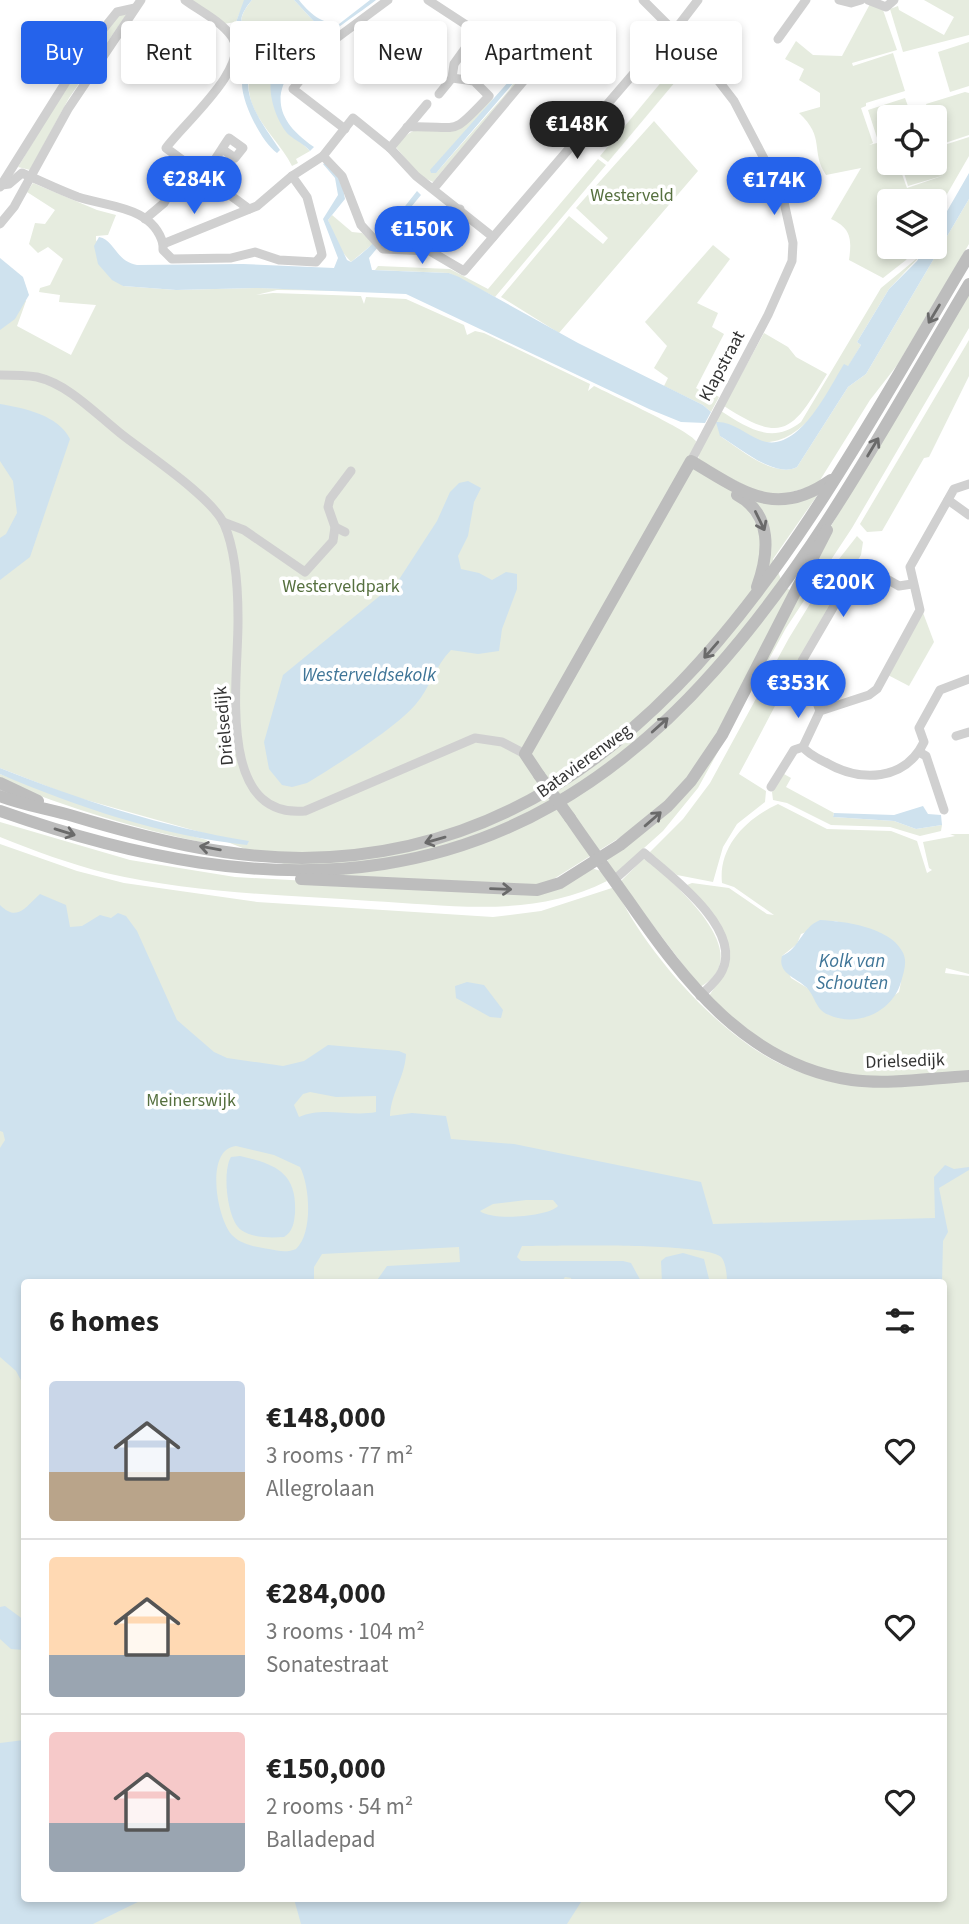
<!DOCTYPE html>
<meta charset="utf-8">
<style>
body{margin:0;font-family:"Source Sans 3",sans-serif;background:#f6f6f6;color:#222;height:100vh;display:flex;flex-direction:column;font-size:26px;white-space:nowrap}
*{box-sizing:border-box;margin:0}
p{font-size:23px;color:#767676}
.icon{flex:none;width:38px;height:38px;fill:none;stroke:currentColor;stroke-width:2;stroke-linecap:round;stroke-linejoin:round}
.map{position:relative;flex:1;overflow:hidden}
.side{position:absolute;left:21px;top:1279px;width:926px;height:623px;display:flex;flex-direction:column;background:#fff;border-radius:7px;box-shadow:0 4px 10px #0003}
.side>*{flex:none}
.top-card{position:absolute;left:21px;top:21px;width:928px;height:63px;display:flex;gap:14px}
.tools{position:absolute;left:877px;top:105px;display:grid;gap:14px}
.tools a{display:grid;place-items:center;width:70px;height:70px;border-radius:7px;background:#fff;box-shadow:0 4px 10px #0003;font-size:35px}
.price{position:absolute;translate:-50% -60px;padding:0 16px;border-radius:24px;background:#2563eb;color:#fff;font-size:23px;line-height:46px;filter:drop-shadow(0 2px 4px #0008)}
.price::after{content:'';position:absolute;left:50%;top:42px;width:21px;height:16px;margin-left:-10px;background:inherit;clip-path:polygon(0 0,100% 0,50% 100%)}
.price.active{background:#222;color:#fff}
ul{padding:0;list-style:none}
li{display:flex;align-items:center;gap:21px;height:175px;padding:0 28px}
li+li{border-top:2px solid #e0e0e0}
li span{display:grid;place-items:center;flex:none;width:196px;height:140px;border-radius:7px;color:#555}
li>.icon{margin-inline-start:auto}
span .icon{width:84px;height:84px;fill:#fffc;stroke-width:1}
li b{font-size:30px}
h2{display:flex;justify-content:space-between;align-items:center;height:84px;padding:0 28px;font-size:30px}
.tag{padding:0 24px;border-radius:7px;background:#fff;box-shadow:0 4px 10px #0003;font-size:24px;line-height:63px}
.tag.active{background:#2563eb;color:#fff}
.map>svg:first-child{display:block}
.green{fill:#e6ecdf;fill-rule:evenodd}
.water{fill:#cfe2ee;fill-rule:evenodd}
.lines{fill:none;stroke-linecap:round;stroke-linejoin:round}
.street{stroke:#d0d0d0;stroke-width:9}
.secondary{stroke:#bdbdbd;stroke-width:12}
.secondary-bridge{stroke:#bdbdbd;stroke-width:12}
.oneway{stroke:#6a6a6a}
.labels{text-anchor:middle;dominant-baseline:central;stroke-width:7;stroke-linejoin:round;paint-order:stroke}
.park-label{font-size:18px;fill:#56703f;stroke:#fff}
.street-label{font-size:18px;fill:#333;stroke:#fff}
.water-label{font-size:19px;font-style:italic;fill:#3f7597;stroke:#fff}
</style>
<div class="map">
<svg width="969" height="1924" viewBox="0 0 969 1924">
<rect width="100%" height="100%" fill="#fff"/>
<g class="green">
<path d="M 192,0 L 245,0 L 236,22 L 223,24 Z"/>
<path d="M 252,0 L 294,0 L 321,29 L 307,44 L 277,66 L 271,92 L 295,137 L 310,151 L 296,159 L 298,163 L 292,166 C 280,141 252,120 249,91 C 246,73 263,53 260,44 C 256,26 226,32 252,0 Z"/>
<path d="M 924,0 L 969,0 L 969,35 L 903,52 L 890,9 L 898,6 L 899,10 L 944,35 L 954,17 Z"/>
<path d="M 870,4 L 883,10 L 897,50 L 852,63 L 853,66 L 893,53 L 905,91 L 866,103 L 866,106 L 861,108 L 873,143 L 869,145 L 877,143 L 881,150 L 868,110 L 905,98 L 912,117 L 889,117 L 889,163 L 898,163 L 907,188 L 945,175 L 908,186 L 901,163 L 934,163 L 935,137 L 938,147 L 969,137 L 969,156 L 935,215 L 934,201 L 889,201 L 889,247 L 916,247 L 906,260 L 883,278 L 849,260 C 852,239 851,228 831,219 L 861,168 L 826,175 C 810,151 826,138 799,113 L 820,107 L 820,93 L 799,80 L 804,69 L 785,59 L 796,41 L 813,55 L 842,56 Z"/>
<path d="M 125,13 L 126,15 L 69,98 L 30,170 L 18,167 L 86,54 L 119,15 Z"/>
<path d="M 482,37 L 521,68 L 523,77 L 433,182 L 420,176 L 395,146 C 414,125 420,128 447,131 L 490,96 L 493,99 L 436,173 L 510,89 L 518,75 L 513,65 L 476,46 L 468,49 Z"/>
<path d="M 969,42 L 969,86 L 950,92 L 938,52 Z"/>
<path d="M 687,51 L 694,58 L 691,63 L 608,162 L 600,156 Z"/>
<path d="M 965,92 L 969,93 L 969,135 L 939,145 L 934,117 L 931,117 L 926,104 Z"/>
<path d="M 654,121 L 698,171 L 559,333 L 501,297 L 569,216 L 603,244 L 608,238 L 576,208 Z"/>
<path d="M 598,159 L 606,165 L 495,297 L 449,273 L 375,270 L 378,266 L 450,269 L 488,289 Z"/>
<path d="M 33,183 L 97,210 L 116,215 L 108,235 L 96,236 L 96,240 L 123,286 L 176,290 L 258,288 L 362,291 L 277,290 L 256,295 L 273,293 L 361,296 L 364,304 L 366,297 L 406,299 L 464,325 L 467,335 L 475,331 L 484,333 L 590,384 L 588,391 L 594,386 C 616,397 688,430 696,441 L 692,466 L 747,496 L 821,490 L 773,559 L 784,587 L 792,591 L 711,744 L 677,791 L 643,823 L 544,885 L 309,874 L 207,834 L 72,796 L 0,768 L 0,278 L 26,301 L 17,326 L 71,355 L 96,305 L 59,302 L 60,295 L 39,292 L 40,288 L 50,285 L 63,259 L 48,247 L 38,253 L 29,244 L 35,223 L 45,224 L 55,210 L 27,192 Z"/>
<path d="M 969,199 L 969,244 L 898,364 L 870,400 L 817,485 L 769,498 L 698,461 L 699,453 L 721,411 C 748,428 772,445 801,422 L 881,288 L 921,255 L 889,289 L 857,342 L 861,345 C 843,375 811,434 775,441 C 758,445 737,438 720,436 C 739,448 774,479 797,467 L 848,387 L 866,374 Z"/>
<path d="M 332,215 L 352,232 L 362,233 L 374,243 L 351,262 L 338,247 L 328,220 Z"/>
<path d="M 713,245 L 730,259 L 697,303 L 718,313 L 712,327 L 724,334 L 696,388 L 712,397 L 714,394 L 719,397 L 711,412 L 703,405 L 664,386 L 668,378 L 654,368 L 667,346 L 645,322 Z"/>
<path d="M 969,287 L 969,328 L 852,528 L 786,628 L 698,788 L 663,831 L 615,874 L 607,863 L 608,858 L 688,787 L 819,547 Z"/>
<path d="M 764,333 L 788,347 L 796,357 L 827,374 C 793,429 785,446 724,406 Z"/>
<path d="M 969,340 L 969,376 L 929,457 L 924,458 L 882,531 L 867,532 L 860,524 Z"/>
<path d="M 857,536 L 863,542 L 861,555 C 815,626 779,700 739,774 L 766,791 L 765,802 L 737,824 L 723,847 L 713,882 L 677,875 L 649,853 L 683,819 L 710,783 L 789,638 L 832,568 Z"/>
<path d="M 922,610 L 934,642 L 909,686 L 886,674 Z"/>
<path d="M 0,774 L 131,820 L 207,840 L 206,843 C 136,829 67,808 0,780 Z"/>
<path d="M 784,774 L 791,778 L 786,787 L 834,813 L 833,817 L 894,821 L 916,829 L 942,825 L 941,831 L 920,836 L 890,827 L 831,825 L 787,803 L 773,800 L 772,792 Z"/>
<path d="M 778,804 L 827,829 L 891,831 L 917,841 L 927,873 L 932,870 L 929,868 L 923,842 L 955,836 L 950,834 L 969,834 L 969,974 L 946,968 L 945,973 L 969,976 L 969,1073 C 902,1077 831,1085 770,1049 C 748,1036 728,1014 708,997 L 727,970 C 734,936 709,907 687,885 L 692,883 L 729,888 L 767,914 L 774,915 L 734,887 L 722,883 C 718,846 747,818 778,804 ZM 835,921 L 880,933 L 901,982 L 899,992 L 861,1018 L 829,1015 L 809,989 L 791,978 L 782,956 L 797,944 L 801,934 Z"/>
<path d="M 0,822 L 130,860 L 235,877 L 509,892 L 591,868 L 601,871 L 607,881 C 532,919 451,905 371,901 C 283,895 193,893 106,873 C 70,864 35,851 0,837 Z"/>
<path d="M 0,844 L 77,871 L 124,883 L 257,902 L 493,917 L 541,911 L 615,887 C 645,954 739,1062 815,1076 C 830,1079 847,1077 862,1077 C 898,1078 933,1079 969,1080 L 969,1924 L 0,1924 ZM 24,1283 L 943,1283 L 943,1899 L 24,1899 Z"/>
<path d="M 643,859 L 648,860 C 674,884 760,955 700,987 L 620,882 Z"/>
</g>
<g class="water">
<path d="M 244,0 L 252,0 C 225,32 258,27 260,44 C 262,53 253,61 250,70 C 241,99 265,127 280,150 L 277,153 C 262,143 242,103 242,84 C 242,70 251,60 252,46 L 235,25 Z"/>
<path d="M 294,0 L 299,0 C 309,13 322,24 339,24 L 370,0 L 376,0 C 330,36 228,89 314,147 L 310,151 C 304,144 295,140 289,135 C 275,121 261,79 279,64 C 293,53 313,45 321,29 Z"/>
<path d="M 480,41 L 513,65 L 516,80 L 436,173 L 431,173 L 430,170 L 511,79 L 509,70 L 476,46 Z"/>
<path d="M 326,162 L 341,178 L 345,199 L 328,220 L 347,260 L 351,262 C 378,243 397,216 417,191 L 421,195 L 369,258 L 372,270 L 449,273 L 459,277 L 578,343 L 703,405 L 711,412 L 705,423 L 681,422 L 649,409 L 406,294 L 258,288 L 176,290 L 123,286 L 112,280 L 98,264 L 94,246 L 99,237 C 115,240 115,261 137,265 L 243,264 L 334,268 L 338,258 L 323,219 L 338,195 L 335,178 L 323,164 Z"/>
<path d="M 969,173 L 969,199 L 866,374 L 848,387 L 797,467 C 775,479 739,447 720,436 L 716,422 C 732,421 745,434 760,440 C 798,456 829,388 844,364 L 848,366 L 861,345 L 857,342 L 889,289 L 917,261 L 926,247 L 934,247 L 935,232 Z"/>
<path d="M 0,258 L 23,277 L 29,295 L 15,319 L 0,330 Z"/>
<path d="M 0,404 C 24,408 58,415 70,439 L 30,557 L 0,580 L 0,538 L 6,534 L 17,513 L 13,481 L 0,461 Z"/>
<path d="M 468,481 L 481,488 L 474,502 L 468,536 L 458,556 L 461,569 L 479,573 L 492,580 L 506,572 L 517,574 L 517,589 L 502,629 L 499,651 L 478,654 L 451,650 C 435,666 430,688 416,704 C 396,728 335,766 307,783 L 292,787 L 282,785 L 269,769 L 264,742 L 283,675 L 398,581 L 437,521 L 450,492 L 459,483 Z"/>
<path d="M 0,768 C 81,800 162,827 249,841 L 247,845 C 163,836 77,807 0,774 Z"/>
<path d="M 923,806 L 928,814 L 941,815 L 942,825 L 916,829 L 894,821 L 833,817 L 834,813 L 894,815 Z"/>
<path d="M 40,894 L 66,905 L 70,927 L 82,926 L 100,915 L 111,918 L 118,913 L 126,916 L 137,931 L 177,1020 L 214,1052 L 227,1058 L 283,1066 L 304,1061 L 328,1045 L 399,1051 L 406,1054 C 405,1077 391,1093 390,1116 L 412,1113 L 446,1116 L 451,1139 L 514,1144 L 701,1182 L 713,1224 L 935,1218 L 934,1177 L 945,1165 L 954,1169 L 969,1167 L 969,1170 L 939,1188 L 948,1232 L 943,1241 L 942,1283 L 727,1283 C 727,1276 726,1262 721,1257 C 705,1242 552,1246 522,1246 L 517,1257 L 521,1261 L 623,1261 L 631,1263 L 642,1283 L 573,1283 L 571,1278 L 565,1277 L 561,1283 L 525,1283 L 524,1280 L 514,1283 L 375,1283 L 387,1266 L 460,1262 L 459,1247 L 322,1254 L 314,1267 L 314,1283 L 24,1283 L 24,1386 L 16,1371 L 0,1357 L 0,1148 L 5,1140 L 3,1132 L 0,1131 L 0,905 C 18,923 26,906 40,894 ZM 310,1092 L 336,1097 L 376,1096 L 376,1112 C 351,1117 323,1106 299,1117 L 294,1105 L 303,1094 ZM 236,1146 L 274,1155 L 300,1167 C 310,1186 313,1233 296,1249 C 287,1253 278,1251 269,1249 C 257,1247 242,1245 233,1236 C 217,1221 204,1149 236,1146 ZM 526,1200 L 553,1200 L 558,1206 C 548,1217 491,1221 480,1211 L 493,1204 Z"/>
<path d="M 820,920 C 844,921 889,927 902,951 C 908,961 904,971 901,982 C 893,1011 858,1028 829,1015 C 815,1010 815,995 806,987 C 797,978 777,973 782,956 C 800,948 801,928 820,920 Z"/>
<path d="M 467,982 L 484,985 L 503,1010 L 501,1018 L 490,1017 L 456,998 L 455,986 Z"/>
<path d="M 240,1156 C 275,1164 297,1172 295,1213 C 294,1223 293,1231 284,1237 C 270,1238 253,1238 241,1230 C 227,1220 222,1171 231,1157 Z"/>
<path d="M 683,1253 L 704,1259 L 710,1283 L 662,1283 L 661,1261 L 666,1257 Z"/>
<path d="M 5,1606 L 24,1620 L 24,1650 L 11,1649 L 0,1639 L 0,1607 Z"/>
<path d="M 24,1740 L 24,1899 L 144,1899 L 93,1924 L 0,1924 L 0,1743 Z"/>
<path d="M 294,1899 L 583,1899 L 567,1924 L 301,1924 Z"/>
</g>
<g class="lines">
<g class="street">
<path d="M 185,0 C 200,11 221,21 232,37 C 252,66 183,124 166,148 L 249,209"/>
<path d="M 428,0 L 477,32 L 491,37 L 531,72 L 434,188"/>
<path d="M 643,0 L 700,57 L 734,101 L 782,193 L 793,243 L 792,261 L 768,315 L 691,461"/>
<path d="M 839,0 L 851,3 L 861,0"/>
<path d="M 868,0 L 886,7 L 894,0"/>
<path d="M 778,39 L 806,0"/>
<path d="M 439,94 L 452,78 L 454,64 L 477,32"/>
<path d="M 407,127 C 461,125 449,139 489,96 L 474,81 L 452,78"/>
<path d="M 345,129 L 293,89 L 330,43 L 388,0"/>
<path d="M 390,148 L 427,104"/>
<path d="M 323,156 L 342,176 L 361,225 L 383,249 L 430,251 L 464,271 L 665,37 L 675,30 L 698,0"/>
<path d="M 203,178 C 212,165 220,151 229,138 L 243,148 L 235,158 L 222,149"/>
<path d="M 2,185 L 9,184 L 22,173 C 41,181 59,190 78,197 C 108,207 153,206 163,244 L 257,206 L 292,176 L 323,156 L 353,118 L 390,148 L 416,176 L 493,237"/>
<path d="M 0,187 L 84,53 L 117,12 L 135,8"/>
<path d="M 145,219 L 164,203 L 182,171 L 189,168"/>
<path d="M 0,224 L 14,207 L 68,109 L 141,0"/>
<path d="M 433,241 L 460,209"/>
<path d="M 163,244 L 163,250 L 172,259 L 231,258 L 255,252 L 279,260 L 316,262 L 322,255 L 321,250 L 307,197 L 292,176"/>
<path d="M 0,375 C 12,375 25,375 37,377 C 68,384 96,414 120,433 C 145,453 212,497 224,524 C 236,551 238,589 238,618 C 239,676 214,819 305,811 L 475,738 L 502,742 L 525,754"/>
<path d="M 969,484 L 954,489 L 910,567 L 920,610 L 877,689 L 869,695 L 820,711 L 803,747 C 808,754 817,758 825,762 C 861,783 905,781 924,742 L 919,728 L 940,690 L 969,679"/>
<path d="M 948,500 L 969,515"/>
<path d="M 223,522 L 244,530 L 305,572 L 333,541 L 335,527 L 328,507 L 330,499 L 351,471"/>
<path d="M 335,527 L 345,532"/>
<path d="M 820,711 L 802,661 L 855,570 L 860,564 L 899,586 L 912,584"/>
<path d="M 956,736 L 969,732"/>
<path d="M 919,752 L 926,756 L 944,810"/>
<path d="M 771,787 L 794,750 L 803,747"/>
<path d="M 614,880 L 644,853 C 671,876 743,929 722,971 C 718,980 708,988 700,996"/>
</g>
<g class="secondary">
<path d="M 737,495 C 773,514 769,554 757,587"/>
<path d="M 539,775 L 525,754 L 691,461 C 741,490 775,520 831,480"/>
<path d="M 0,783 L 38,801"/>
<path d="M 0,796 C 23,805 49,809 73,816 C 146,838 225,858 302,858 C 651,856 814,513 969,255"/>
<path d="M 0,811 C 276,908 509,902 714,671 C 817,556 890,416 969,284"/>
<path d="M 570,818 C 589,846 609,873 628,900 C 685,982 747,1065 852,1080 C 890,1085 931,1078 969,1076"/>
<path d="M 301,879 L 537,890 L 560,883 L 620,845 L 668,806 L 691,781 L 722,735 L 827,530"/>
</g>
<path class="secondary-bridge" d="M 539,775 L 570,818"/>
</g>
<defs><path id="oneway-shaft" d="M-6 0H5M1.5-3L5.5 0L1.5 3" fill="none" stroke-width="1.6" stroke-linecap="round" stroke-linejoin="round" transform="scale(1.75)"/></defs>
<g class="oneway">
<use href="#oneway-shaft" transform="translate(934 314) rotate(121)"/>
<use href="#oneway-shaft" transform="translate(873 447) rotate(-59)"/>
<use href="#oneway-shaft" transform="translate(760 521) rotate(64)"/>
<use href="#oneway-shaft" transform="translate(711 650) rotate(131)"/>
<use href="#oneway-shaft" transform="translate(660 725) rotate(-42)"/>
<use href="#oneway-shaft" transform="translate(653 819) rotate(-41)"/>
<use href="#oneway-shaft" transform="translate(65 832) rotate(17)"/>
<use href="#oneway-shaft" transform="translate(435 840) rotate(164)"/>
<use href="#oneway-shaft" transform="translate(210 848) rotate(-170)"/>
<use href="#oneway-shaft" transform="translate(501 889) rotate(2)"/>
</g>
<g class="labels">
<g class="park-label">
<text x="632" y="195">Westerveld</text>
<text x="341" y="586">Westerveldpark</text>
<text x="191" y="1100">Meinerswijk</text>
</g>
<g class="street-label">
<text transform="translate(722 366) rotate(-62)">Klapstraat</text>
<text transform="translate(224 726) rotate(-95)">Drielsedijk</text>
<text transform="translate(584 761) rotate(-36)">Batavierenweg</text>
<text transform="translate(905 1061) rotate(-2)">Drielsedijk</text>
</g>
<g class="water-label">
<text x="369" y="675">Westerveldsekolk</text>
<text x="852" y="961">Kolk van<tspan x="852" dy="22">Schouten</tspan></text>
</g>
</g>
</svg>
<div class="tools">
<a><svg class="icon" aria-label="locate" viewBox="0 0 24 24"><circle cx="12" cy="12" r="6"/><path d="M12 2v4M12 18v4M2 12h4M18 12h4"/></svg></a>
<a><svg class="icon" aria-label="layers" viewBox="0 0 24 24"><path d="M12 4l9 5-9 5-9-5zM3 14l9 5 9-5"/></svg></a>
</div>
<b class="price active" style="left:577px;top:161px">€148K</b>
<b class="price" style="left:194px;top:216px">€284K</b>
<b class="price" style="left:774px;top:217px">€174K</b>
<b class="price" style="left:422px;top:266px">€150K</b>
<b class="price" style="left:843px;top:619px">€200K</b>
<b class="price" style="left:798px;top:720px">€353K</b>
<div class="top-card">
<a class="tag active">Buy</a>
<a class="tag">Rent</a>
<a class="tag">Filters</a>
<a class="tag">New</a>
<a class="tag">Apartment</a>
<a class="tag">House</a>
</div>
<section class="side">
<h2>6 homes<svg class="icon" aria-label="filters" viewBox="0 0 24 24"><path d="M4 7h16M4 17h16"/><circle cx="9" cy="7" r="2"/><circle cx="15" cy="17" r="2"/></svg></h2>
<ul>
<li><span style="background:linear-gradient(#c9d6e8 65%,#b9a48a 0)"><svg class="icon" aria-label="home" viewBox="0 0 24 24"><path d="M3 11l9-7 9 7M6 9v11h12V9"/></svg></span><div><b>€148,000</b><p>3 rooms · 77 m²</p><p>Allegrolaan</p></div><svg class="icon" aria-label="heart" viewBox="0 0 24 24"><path d="M12 20l-8-8c-3-5 5-10 8-4 3-6 11-1 8 4z"/></svg></li>
<li><span style="background:linear-gradient(#ffd9b3 70%,#9aa5b1 0)"><svg class="icon" aria-label="home" viewBox="0 0 24 24"><path d="M3 11l9-7 9 7M6 9v11h12V9"/></svg></span><div><b>€284,000</b><p>3 rooms · 104 m²</p><p>Sonatestraat</p></div><svg class="icon" aria-label="heart" viewBox="0 0 24 24"><path d="M12 20l-8-8c-3-5 5-10 8-4 3-6 11-1 8 4z"/></svg></li>
<li><span style="background:linear-gradient(#f6c9c9 65%,#9aa5b1 0)"><svg class="icon" aria-label="home" viewBox="0 0 24 24"><path d="M3 11l9-7 9 7M6 9v11h12V9"/></svg></span><div><b>€150,000</b><p>2 rooms · 54 m²</p><p>Balladepad</p></div><svg class="icon" aria-label="heart" viewBox="0 0 24 24"><path d="M12 20l-8-8c-3-5 5-10 8-4 3-6 11-1 8 4z"/></svg></li>
</ul>
</section>
</div>
